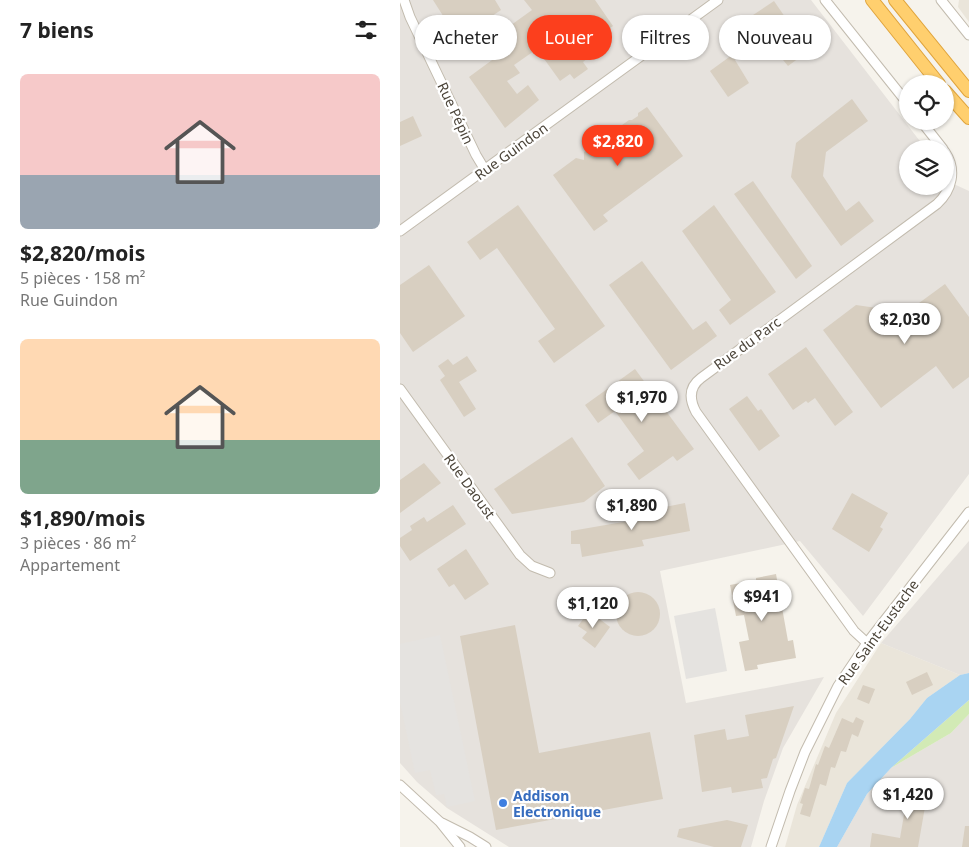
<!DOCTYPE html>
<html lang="fr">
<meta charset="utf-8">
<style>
body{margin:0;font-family:"Noto Sans",sans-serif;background:#f2f2f2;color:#222;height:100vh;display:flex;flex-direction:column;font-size:19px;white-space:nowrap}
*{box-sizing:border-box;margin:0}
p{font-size:16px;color:#767676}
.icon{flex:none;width:28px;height:28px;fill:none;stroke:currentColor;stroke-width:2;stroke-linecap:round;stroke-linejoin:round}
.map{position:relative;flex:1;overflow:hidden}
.sheet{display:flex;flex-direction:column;background:#fff;width:400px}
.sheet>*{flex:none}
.hud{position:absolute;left:15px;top:15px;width:475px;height:45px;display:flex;gap:10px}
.buttons{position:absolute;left:499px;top:75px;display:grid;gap:10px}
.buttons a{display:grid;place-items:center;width:55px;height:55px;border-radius:50%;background:#fff;box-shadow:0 1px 4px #0004;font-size:25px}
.price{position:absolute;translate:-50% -42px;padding:0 11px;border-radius:18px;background:#fff;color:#222;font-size:16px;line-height:32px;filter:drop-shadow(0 1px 2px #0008)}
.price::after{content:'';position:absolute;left:50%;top:30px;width:15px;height:11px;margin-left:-8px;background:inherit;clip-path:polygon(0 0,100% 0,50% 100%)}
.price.on{background:#fc3f1d;color:#fff}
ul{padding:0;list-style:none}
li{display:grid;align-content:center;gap:10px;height:265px;padding:0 20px}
li span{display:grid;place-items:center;height:155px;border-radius:8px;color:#555}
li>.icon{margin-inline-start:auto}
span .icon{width:90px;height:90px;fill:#fffc;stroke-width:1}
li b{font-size:21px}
h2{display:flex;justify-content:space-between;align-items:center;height:60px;padding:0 20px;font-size:21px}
.tag{padding:0 18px;border-radius:22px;background:#fff;box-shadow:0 1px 4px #0004;font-size:18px;line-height:45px}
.tag.on{background:#fc3f1d;color:#fff}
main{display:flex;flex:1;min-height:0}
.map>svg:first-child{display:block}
.residential{fill:#eae5da}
.industrial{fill:#e6e2dd}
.green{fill:#d2eab5}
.parking{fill:#e5e3e0}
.water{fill:#a9d4f2}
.building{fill:#d8cfc1}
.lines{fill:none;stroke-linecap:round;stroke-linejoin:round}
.minor-casing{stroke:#c2bbae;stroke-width:11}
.highway-casing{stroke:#e0a43c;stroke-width:14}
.minor{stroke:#fff;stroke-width:9}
.highway{stroke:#ffcf6e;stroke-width:12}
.shop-dot{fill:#3f7fe0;stroke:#fff;stroke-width:2}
.labels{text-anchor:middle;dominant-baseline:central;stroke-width:4.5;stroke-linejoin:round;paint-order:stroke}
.street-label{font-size:14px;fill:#4b4439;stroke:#fff}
.shop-label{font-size:14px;font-weight:bold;fill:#366cbe;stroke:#fff;text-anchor:start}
</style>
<main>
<section class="sheet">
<h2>7 biens<svg class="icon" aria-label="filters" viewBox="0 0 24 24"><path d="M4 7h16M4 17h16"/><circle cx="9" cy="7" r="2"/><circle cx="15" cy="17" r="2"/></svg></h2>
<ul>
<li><span style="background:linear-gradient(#f6c9c9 65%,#9aa5b1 0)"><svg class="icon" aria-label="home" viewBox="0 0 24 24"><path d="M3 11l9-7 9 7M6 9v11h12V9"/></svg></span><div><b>$2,820/mois</b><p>5 pièces · 158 m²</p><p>Rue Guindon</p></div></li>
<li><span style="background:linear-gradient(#ffd9b3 65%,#7fa58c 0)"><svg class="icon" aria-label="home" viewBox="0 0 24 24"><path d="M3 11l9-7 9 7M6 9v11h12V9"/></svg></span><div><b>$1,890/mois</b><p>3 pièces · 86 m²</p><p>Appartement</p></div></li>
</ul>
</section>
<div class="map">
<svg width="569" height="847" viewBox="0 0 569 847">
<rect width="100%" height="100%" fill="#f6f3ec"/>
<g class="residential">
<path d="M 559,0 L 569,0 L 569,22 L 558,7 Z"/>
<path d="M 481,643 L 560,675 L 527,698 L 510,719 L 447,783 L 419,847 L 385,847 L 397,805 L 436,713 Z"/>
</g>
<g class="industrial">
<path d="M 0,0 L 411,0 L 526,149 L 508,149 L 508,186 L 545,186 L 545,180 L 569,191 L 569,474 L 463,616 L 400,541 L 260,571 L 286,703 L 424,677 L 383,748 L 364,801 L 351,847 L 109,847 L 47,808 L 17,782 L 0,763 Z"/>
<path d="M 569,541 L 569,673 L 560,675 L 481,643 Z"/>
<path d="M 569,714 L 569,847 L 437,847 L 467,794 L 491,768 L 551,733 Z"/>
</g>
<path class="green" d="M 569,700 L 569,714 L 551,733 L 491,768 Z"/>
<g class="parking">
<path d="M 315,608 L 327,671 L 286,679 L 274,616 Z"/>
<path d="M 40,635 L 75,801 L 47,807 L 44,794 L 36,795 L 30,770 L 15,773 L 0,702 L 0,644 Z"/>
</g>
<path class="water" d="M 569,673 L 569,700 L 491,768 L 467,794 L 437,847 L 419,847 L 447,783 L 510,719 L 527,698 L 560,675 Z"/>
<g class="building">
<path d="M 33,0 L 95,0 L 101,10 L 53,42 L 42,25 L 47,22 Z"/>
<path d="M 124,0 L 195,0 L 213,26 L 181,49 L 188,58 L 183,62 L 188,69 L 174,79 L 170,74 L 160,81 L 137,49 L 114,65 L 120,73 L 107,81 L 117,94 L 128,85 L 139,100 L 105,128 L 69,77 L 107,49 L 97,35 L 132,10 Z"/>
<path d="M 374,1 L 396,33 L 385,41 L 399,58 L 388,66 L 374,49 L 367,54 L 344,21 Z"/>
<path d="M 332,55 L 349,83 L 328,97 L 310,71 Z"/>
<path d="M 452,99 L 468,121 L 426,152 L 423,176 L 446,211 L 459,201 L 474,221 L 441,246 L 391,177 L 396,143 Z"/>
<path d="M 247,107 L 283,156 L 203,215 L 208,221 L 194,231 L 153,175 L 176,158 L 184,160 L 184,152 L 203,139 L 205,140 L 211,136 L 211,133 L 229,120 L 232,120 L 238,116 L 238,113 Z"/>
<path d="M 13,116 L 22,136 L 0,146 L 0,122 Z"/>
<path d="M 353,181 L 412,266 L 396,279 L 334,194 Z"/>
<path d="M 118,205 L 205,326 L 154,363 L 138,341 L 155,329 L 97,248 L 80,260 L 67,242 Z"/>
<path d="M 314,205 L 376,292 L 330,325 L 319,310 L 331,300 L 282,231 Z"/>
<path d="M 242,261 L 293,330 L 306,321 L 317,336 L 271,370 L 209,285 Z"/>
<path d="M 29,265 L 65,316 L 13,352 L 0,333 L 0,285 Z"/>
<path d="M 545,284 L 569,317 L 569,377 L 553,389 L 536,366 L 481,408 L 423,330 L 456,305 L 477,308 L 489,325 Z"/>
<path d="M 406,347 L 453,412 L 435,426 L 415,398 L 408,403 L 406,401 L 393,410 L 368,374 Z"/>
<path d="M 67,356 L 77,371 L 59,382 L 76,409 L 64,417 L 40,380 L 45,376 L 38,366 L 48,359 L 53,365 Z"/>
<path d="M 235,369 L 294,449 L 277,461 L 273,456 L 239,480 L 227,464 L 244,451 L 215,411 L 198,423 L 185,405 Z"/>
<path d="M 347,396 L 358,411 L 361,409 L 380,436 L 359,451 L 329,409 Z"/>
<path d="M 172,437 L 205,486 L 184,502 L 112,514 L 94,489 Z"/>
<path d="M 24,463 L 41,483 L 0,513 L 0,480 Z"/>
<path d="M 452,493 L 488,513 L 480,527 L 483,529 L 469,552 L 432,529 Z"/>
<path d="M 285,503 L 290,531 L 242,540 L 244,546 L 182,557 L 180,544 L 171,544 L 171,531 L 246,518 L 245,511 Z"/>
<path d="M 53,505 L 66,524 L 10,561 L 0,546 L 0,538 L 12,530 L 10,526 L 24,517 L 27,522 Z"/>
<path d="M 66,549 L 89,584 L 65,600 L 54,584 L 49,587 L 37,569 Z"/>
<path d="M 376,574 L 388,641 L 393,640 L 396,658 L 357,665 L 358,669 L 345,671 L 339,642 L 349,640 L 344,615 L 336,616 L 330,585 L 356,580 L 356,578 Z"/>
<circle cx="238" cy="614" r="22"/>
<path d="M 189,611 L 210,627 L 195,648 L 182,638 L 187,632 L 178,626 Z"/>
<path d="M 115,625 L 139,753 L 250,732 L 263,799 L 96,830 L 60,636 Z"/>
<path d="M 527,672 L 533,685 L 512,695 L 506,682 Z"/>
<path d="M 463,685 L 475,689 L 469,704 L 457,699 Z"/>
<path d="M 394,706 L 376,758 L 373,759 L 367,778 L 361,779 L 363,788 L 332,793 L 331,787 L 302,792 L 294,735 L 325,729 L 327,740 L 349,736 L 345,715 Z"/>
<path d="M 456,717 L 464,721 L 458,737 L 452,734 L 446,752 L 441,751 L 435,768 L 431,767 L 426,786 L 420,784 L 410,817 L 400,814 L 403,804 L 400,803 L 405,788 L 409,789 L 416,764 L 418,765 L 425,746 L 429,748 L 442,718 L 453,723 Z"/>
<path d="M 510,780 L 529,784 L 518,847 L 470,847 L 472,833 L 500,838 Z"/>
<path d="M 327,820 L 348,825 L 341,847 L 314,847 L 277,837 L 279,829 Z"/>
<path d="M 565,826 L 569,826 L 569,847 L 562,847 Z"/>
</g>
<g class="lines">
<defs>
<g id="minor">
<path d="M 4,0 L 10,17 L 76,155 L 85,170"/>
<path d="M 425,0 L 508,104"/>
<path d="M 541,0 L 569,35"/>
<path d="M 521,121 L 543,149"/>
<path d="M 0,231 L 318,0"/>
<path d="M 0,389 L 120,555 L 132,566 L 150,573"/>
<path d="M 467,643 L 454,631 L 296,412 C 289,399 289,387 301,378 L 537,204 C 552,190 557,170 545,152"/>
<path d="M 0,785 L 40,822 L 60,847"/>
<path d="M 42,823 L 70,837 L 86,847"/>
<path d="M 371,847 L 390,791 L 405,752 L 438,686 L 467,643 L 569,512"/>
</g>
<g id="highway">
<path d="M 472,0 L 539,84"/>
<path d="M 495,0 L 569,91"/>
<path d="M 545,91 L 569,118"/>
</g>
</defs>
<use href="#minor" class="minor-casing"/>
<use href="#highway" class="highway-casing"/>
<use href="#minor" class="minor"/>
<use href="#highway" class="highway"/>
</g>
<circle class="shop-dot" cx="103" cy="803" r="5"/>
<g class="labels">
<g class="street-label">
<text transform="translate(56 113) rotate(65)">Rue Pépin</text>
<text transform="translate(111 151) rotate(-36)">Rue Guindon</text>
<text transform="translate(347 343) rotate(-36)">Rue du Parc</text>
<text transform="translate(70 486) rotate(54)">Rue Daoust</text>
<text transform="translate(478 632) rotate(-54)">Rue Saint-Eustache</text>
</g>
<g class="shop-label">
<text x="113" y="795">Addison<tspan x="113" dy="16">Electronique</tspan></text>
</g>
</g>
</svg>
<div class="buttons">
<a><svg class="icon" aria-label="locate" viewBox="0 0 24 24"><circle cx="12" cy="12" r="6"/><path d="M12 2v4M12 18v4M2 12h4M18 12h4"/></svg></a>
<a><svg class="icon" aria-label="layers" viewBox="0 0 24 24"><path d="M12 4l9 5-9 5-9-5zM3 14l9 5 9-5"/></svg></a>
</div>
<b class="price on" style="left:218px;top:167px">$2,820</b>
<b class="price" style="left:505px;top:345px">$2,030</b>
<b class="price" style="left:242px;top:423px">$1,970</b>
<b class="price" style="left:232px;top:531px">$1,890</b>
<b class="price" style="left:362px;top:622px">$941</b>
<b class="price" style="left:193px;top:629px">$1,120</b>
<b class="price" style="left:508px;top:820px">$1,420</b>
<div class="hud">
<a class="tag">Acheter</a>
<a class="tag on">Louer</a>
<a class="tag">Filtres</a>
<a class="tag">Nouveau</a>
</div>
</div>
</main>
